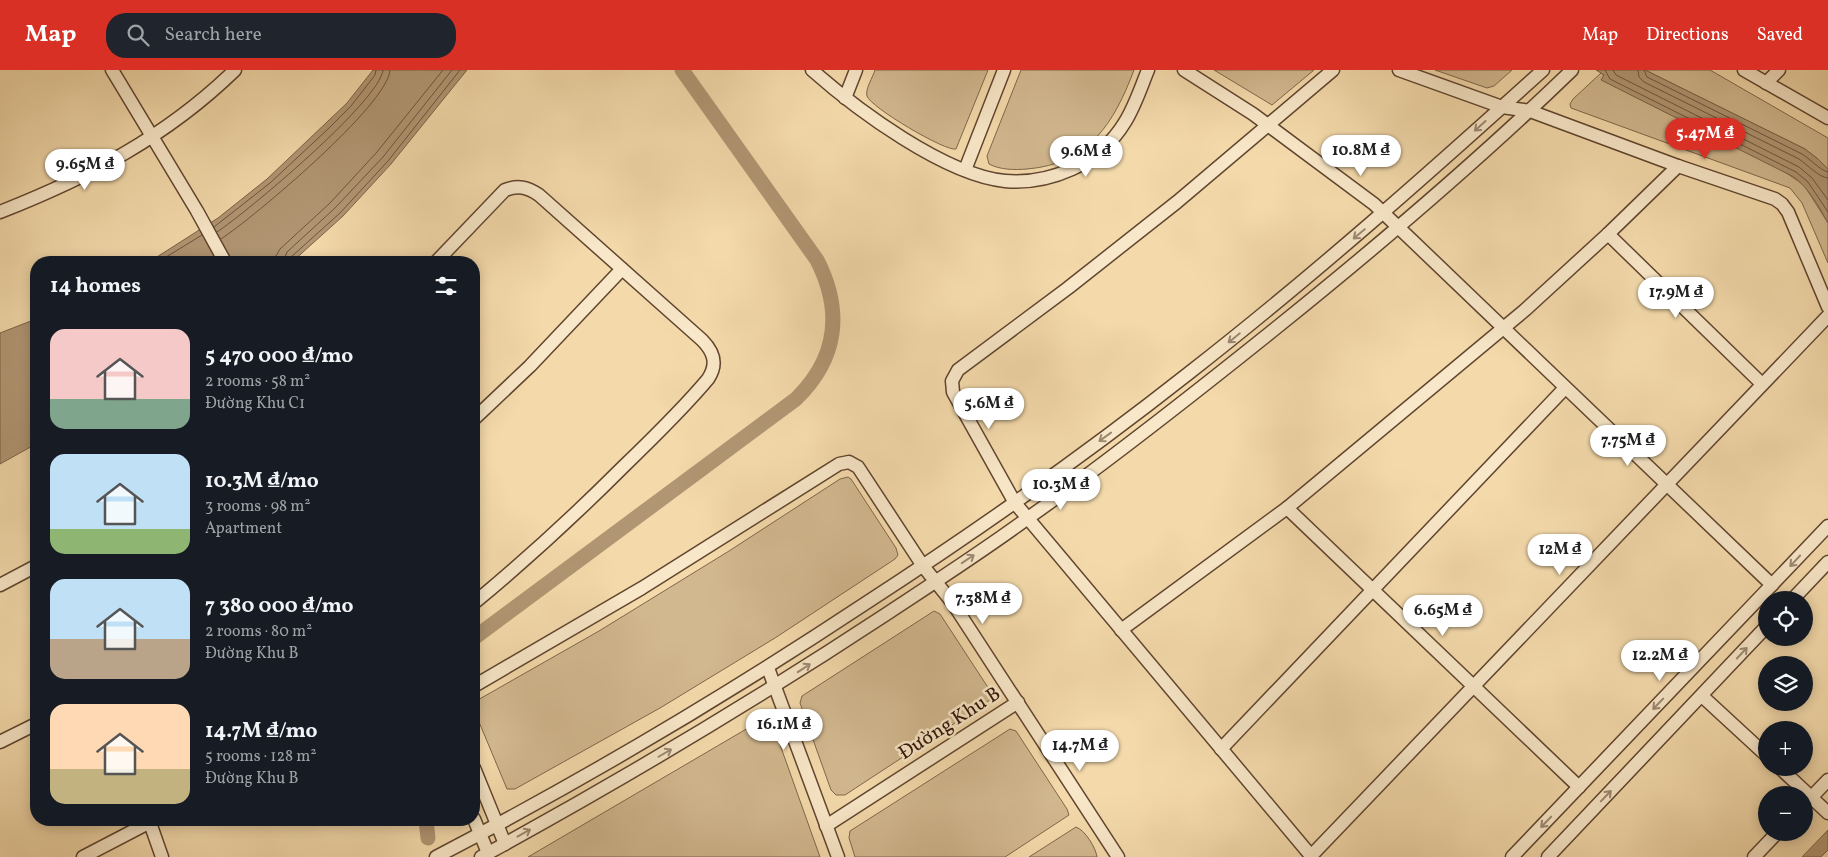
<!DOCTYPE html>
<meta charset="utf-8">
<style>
body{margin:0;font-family:Vollkorn,serif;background:#20242c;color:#f1f3f6;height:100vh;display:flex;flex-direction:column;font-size:19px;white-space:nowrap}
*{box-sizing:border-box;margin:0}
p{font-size:16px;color:#9ea1a6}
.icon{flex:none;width:28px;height:28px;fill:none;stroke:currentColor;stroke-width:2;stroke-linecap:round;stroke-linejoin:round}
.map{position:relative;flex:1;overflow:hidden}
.details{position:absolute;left:30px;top:186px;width:450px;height:570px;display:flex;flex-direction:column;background:#171b24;border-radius:20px;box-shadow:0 2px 12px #0003}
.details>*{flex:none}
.buttons{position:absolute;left:1758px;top:521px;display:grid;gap:10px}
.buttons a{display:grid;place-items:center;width:55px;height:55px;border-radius:50%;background:#171b24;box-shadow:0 2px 12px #0003;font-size:25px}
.price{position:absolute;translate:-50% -42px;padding:0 11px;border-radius:18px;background:#fff;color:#222;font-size:16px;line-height:32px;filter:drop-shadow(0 1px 2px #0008)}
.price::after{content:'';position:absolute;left:50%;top:30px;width:15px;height:11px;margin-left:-8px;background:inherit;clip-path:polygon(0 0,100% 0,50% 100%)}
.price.active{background:#d93025;color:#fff}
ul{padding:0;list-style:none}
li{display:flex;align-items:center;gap:15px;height:125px;padding:0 20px}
li span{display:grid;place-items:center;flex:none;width:140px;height:100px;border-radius:15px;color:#555}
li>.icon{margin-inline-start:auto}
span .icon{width:60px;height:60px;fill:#fffc;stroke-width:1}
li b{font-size:21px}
h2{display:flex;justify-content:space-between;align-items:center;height:60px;padding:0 20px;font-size:21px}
header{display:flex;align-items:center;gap:30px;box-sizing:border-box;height:70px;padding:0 25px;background:#d93025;color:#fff}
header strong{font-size:24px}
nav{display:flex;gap:28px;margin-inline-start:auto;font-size:18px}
.search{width:350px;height:45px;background:#20242c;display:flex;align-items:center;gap:12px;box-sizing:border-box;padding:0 18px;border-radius:20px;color:#9ea1a6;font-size:19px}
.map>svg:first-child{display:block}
.green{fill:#d2b88f;stroke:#80664a}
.water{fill:#b19673;stroke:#7d6247}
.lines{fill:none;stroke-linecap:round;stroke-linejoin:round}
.shore{stroke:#70543c;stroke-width:1}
.canal{stroke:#b19673;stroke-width:15}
.minor-casing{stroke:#60452f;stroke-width:15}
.minor{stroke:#f8e7c8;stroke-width:12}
.oneway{stroke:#9d8871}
.labels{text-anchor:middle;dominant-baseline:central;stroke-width:5;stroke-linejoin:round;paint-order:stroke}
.street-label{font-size:20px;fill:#2e1306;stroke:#f8e7c8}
</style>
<header>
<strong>Map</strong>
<div class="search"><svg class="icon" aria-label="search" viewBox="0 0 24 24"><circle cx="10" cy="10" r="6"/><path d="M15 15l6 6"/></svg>Search here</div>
<nav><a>Map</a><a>Directions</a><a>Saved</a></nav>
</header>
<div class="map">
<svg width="1828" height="787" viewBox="0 0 1828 787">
<rect width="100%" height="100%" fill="#f4daab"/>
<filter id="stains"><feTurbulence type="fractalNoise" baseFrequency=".004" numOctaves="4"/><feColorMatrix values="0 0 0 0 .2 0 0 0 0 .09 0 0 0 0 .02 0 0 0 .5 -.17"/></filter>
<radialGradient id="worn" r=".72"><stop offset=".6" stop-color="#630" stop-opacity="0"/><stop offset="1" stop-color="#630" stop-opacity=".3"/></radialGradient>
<g class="green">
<path d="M 875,0 L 988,0 L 956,79 C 946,82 870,37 867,26 C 865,19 873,7 875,0 Z"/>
<path d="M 1021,0 L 1134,0 C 1114,53 1089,94 1027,99 C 1015,100 1000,100 989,94 L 987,86 Z"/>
<path d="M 1214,0 L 1314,0 L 1272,35 Z"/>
<path d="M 1435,0 L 1512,0 L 1494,16 L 1487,18 Z"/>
<path d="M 1645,0 L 1710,0 L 1828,68 L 1828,99 L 1818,89 L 1805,79 Z"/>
<path d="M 1601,3 L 1604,5 L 1602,10 L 1779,98 L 1804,115 L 1828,153 L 1828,193 L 1802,133 L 1790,118 L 1571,38 L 1570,34 L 1573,29 Z"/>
<path d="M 848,407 L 851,409 L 896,478 L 898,485 L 895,489 L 775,568 L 660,638 L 515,719 L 507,719 L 474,640 L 474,634 L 476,631 L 599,561 L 729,481 L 840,409 Z"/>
<path d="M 934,541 L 940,544 L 989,619 L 991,624 L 990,630 L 845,725 L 836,725 L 831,720 L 800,633 L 802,626 Z"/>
<path d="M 760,651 L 770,652 L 773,655 L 820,787 L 528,787 Z"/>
<path d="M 1010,659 L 1016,661 L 1067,739 L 1069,745 L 1066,747 L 1005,787 L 855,787 L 849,768 L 850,761 Z"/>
<path d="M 1076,757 C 1085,760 1096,778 1097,787 L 1029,787 Z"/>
</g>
<g class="water">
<path d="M 373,0 L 467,0 L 391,94 L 343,146 L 292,192 L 149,192 L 218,148 L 267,109 L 347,33 Z"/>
<path d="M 1596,0 L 1645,0 L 1805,79 L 1818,89 L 1828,99 L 1828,153 C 1818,135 1809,119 1794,107 L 1601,10 L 1604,5 Z"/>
<path d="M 36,249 L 36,374 L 0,394 L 0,263 Z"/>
<path d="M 1828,760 L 1828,780 L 1821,787 L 1802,787 Z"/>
</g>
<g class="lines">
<g class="shore">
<path d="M 1605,0 L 1610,9 L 1796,102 L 1808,112 L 1828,142"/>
<path d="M 1613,0 L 1616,5 L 1799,97 L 1812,108 L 1828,130"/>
<path d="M 1638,0 L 1639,7 L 1644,12 L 1799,89 C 1808,95 1818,107 1828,108"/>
<path d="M 1644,0 L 1647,7 L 1802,84 C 1809,88 1821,101 1828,102"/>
<path d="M 214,157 L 270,113 L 328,59 L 351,36 L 375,5 L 376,0"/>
<path d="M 217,162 C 246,143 381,30 383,0"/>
<path d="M 221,169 C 253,148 389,34 390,0"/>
<path d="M 158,192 L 202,165"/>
<path d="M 276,192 L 276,186 L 280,179 L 330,133 L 377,82 L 443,0"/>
<path d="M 283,192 L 287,182 L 335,138 L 383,87 L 452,0"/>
<path d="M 290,192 L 291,187 L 340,143 L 388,91 L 460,0"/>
</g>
<g class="canal">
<path d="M 474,568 L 796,329 C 838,288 843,241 817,190 L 682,0"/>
<path d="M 426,750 L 428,768"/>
</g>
<defs>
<g id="minor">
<path d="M 112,0 L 197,141 L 225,192"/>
<path d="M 812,0 C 857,40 945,105 1005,111 C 1028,113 1050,109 1072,99 C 1093,90 1113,72 1125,52 C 1135,36 1141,17 1148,0"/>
<path d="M 1184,0 L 1253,44 L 1374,134 L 1772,515"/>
<path d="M 1399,0 L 1502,37 L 1530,41 L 1678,96 L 1775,129 L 1782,134 L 1788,142 L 1828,237"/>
<path d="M 1744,0 L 1828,48"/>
<path d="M 1766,13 L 1779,0"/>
<path d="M 845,28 L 856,0"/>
<path d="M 965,100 L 1004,0"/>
<path d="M 0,142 C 89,107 166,67 235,0"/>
<path d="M 1608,164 L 1762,314"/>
<path d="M 436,192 L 505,120 C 518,115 527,117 539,125 L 702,270 C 714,282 718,294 708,309 C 682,340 652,369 623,397 C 575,445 526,490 474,533"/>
<path d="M 474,349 L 530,296 L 622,199"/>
<path d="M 1287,438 L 1579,717"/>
<path d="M 0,515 L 36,496"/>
<path d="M 1792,530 L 1828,492"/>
<path d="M 1121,560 L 1287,438 L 1525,240 L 1608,164 L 1678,96"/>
<path d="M 768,598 L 838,787"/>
<path d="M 474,616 L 642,518 L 839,394 L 849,392 L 858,397 L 923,496 L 952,532 L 1118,787"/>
<path d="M 1702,626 L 1766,685"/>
<path d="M 0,672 L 36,654"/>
<path d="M 1221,679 L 1565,318"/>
<path d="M 474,698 L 505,774"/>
<path d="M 1780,698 L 1828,743"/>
<path d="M 1804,735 L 1828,710"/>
<path d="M 474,749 L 488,783"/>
<path d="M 149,750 L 162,787"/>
<path d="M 826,756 L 1018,632"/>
<path d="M 1311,786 L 1828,246"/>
<path d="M 83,787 L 154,750"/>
<path d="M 436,787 C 584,710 727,625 866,533 C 977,461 1085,385 1189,303 C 1312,207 1428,104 1543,0"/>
<path d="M 481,787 C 620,711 756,630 888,543 C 935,512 983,481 1028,448 C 1113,388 1195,323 1276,258 C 1378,176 1478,91 1572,0"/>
<path d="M 1312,787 L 1015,433 L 953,322 L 952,311 L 958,300 L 1068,218 L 1177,132 L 1333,0"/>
<path d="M 1512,787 L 1828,456"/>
<path d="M 1548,787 L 1766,557"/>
<path d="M 1754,787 L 1778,762"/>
</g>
</defs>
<use href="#minor" class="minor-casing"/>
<use href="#minor" class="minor"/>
</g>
<defs><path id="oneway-shaft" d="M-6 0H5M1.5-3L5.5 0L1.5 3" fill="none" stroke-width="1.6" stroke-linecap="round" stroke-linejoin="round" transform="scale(1.25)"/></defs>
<g class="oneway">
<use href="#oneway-shaft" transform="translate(1480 56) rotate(138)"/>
<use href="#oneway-shaft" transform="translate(1359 164) rotate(140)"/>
<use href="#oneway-shaft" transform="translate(1234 268) rotate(141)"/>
<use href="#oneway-shaft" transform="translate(1105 367) rotate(144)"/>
<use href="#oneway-shaft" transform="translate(968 489) rotate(-34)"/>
<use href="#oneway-shaft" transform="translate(1795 491) rotate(133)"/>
<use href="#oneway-shaft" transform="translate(1742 583) rotate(-47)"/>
<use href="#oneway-shaft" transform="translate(804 598) rotate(-33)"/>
<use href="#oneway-shaft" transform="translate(1658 634) rotate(134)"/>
<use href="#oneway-shaft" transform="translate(665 683) rotate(-30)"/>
<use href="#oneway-shaft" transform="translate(1606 726) rotate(-46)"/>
<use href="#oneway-shaft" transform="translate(1546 752) rotate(134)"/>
<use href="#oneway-shaft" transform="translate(524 763) rotate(-29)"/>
</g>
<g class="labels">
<g class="street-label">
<text transform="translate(950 654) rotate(-33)">Đường Khu B</text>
</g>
</g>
<rect width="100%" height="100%" filter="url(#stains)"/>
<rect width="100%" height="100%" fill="url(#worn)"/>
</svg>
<div class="buttons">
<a><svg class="icon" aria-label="locate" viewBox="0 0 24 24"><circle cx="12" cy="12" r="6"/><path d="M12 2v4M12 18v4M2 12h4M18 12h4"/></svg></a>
<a><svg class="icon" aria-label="layers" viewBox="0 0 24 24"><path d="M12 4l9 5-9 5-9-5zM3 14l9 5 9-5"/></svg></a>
<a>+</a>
<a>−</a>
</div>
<b class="price active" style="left:1705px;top:90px">5.47M ₫</b>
<b class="price" style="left:1361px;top:107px">10.8M ₫</b>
<b class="price" style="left:1086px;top:108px">9.6M ₫</b>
<b class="price" style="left:85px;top:121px">9.65M ₫</b>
<b class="price" style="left:1676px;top:249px">17.9M ₫</b>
<b class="price" style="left:989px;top:360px">5.6M ₫</b>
<b class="price" style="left:1628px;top:397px">7.75M ₫</b>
<b class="price" style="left:1061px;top:441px">10.3M ₫</b>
<b class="price" style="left:1560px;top:506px">12M ₫</b>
<b class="price" style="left:983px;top:555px">7.38M ₫</b>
<b class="price" style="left:1443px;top:567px">6.65M ₫</b>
<b class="price" style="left:1660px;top:612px">12.2M ₫</b>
<b class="price" style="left:784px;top:681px">16.1M ₫</b>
<b class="price" style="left:1080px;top:702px">14.7M ₫</b>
<section class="details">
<h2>14 homes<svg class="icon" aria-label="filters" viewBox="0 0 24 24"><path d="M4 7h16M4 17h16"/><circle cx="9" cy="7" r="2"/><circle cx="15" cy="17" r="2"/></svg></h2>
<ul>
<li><span style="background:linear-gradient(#f6c9c9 70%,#7fa58c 0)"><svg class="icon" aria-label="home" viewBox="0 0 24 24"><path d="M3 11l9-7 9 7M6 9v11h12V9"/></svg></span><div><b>5 470 000 ₫/mo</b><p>2 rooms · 58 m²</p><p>Đường Khu C1</p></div></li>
<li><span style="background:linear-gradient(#bfe0f5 75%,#8fb573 0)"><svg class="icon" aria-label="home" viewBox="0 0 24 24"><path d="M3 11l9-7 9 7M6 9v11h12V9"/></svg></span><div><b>10.3M ₫/mo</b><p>3 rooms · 98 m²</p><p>Apartment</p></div></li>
<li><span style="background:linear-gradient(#bfe0f5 60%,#b9a48a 0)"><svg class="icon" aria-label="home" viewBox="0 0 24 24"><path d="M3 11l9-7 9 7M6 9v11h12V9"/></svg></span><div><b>7 380 000 ₫/mo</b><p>2 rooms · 80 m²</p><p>Đường Khu B</p></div></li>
<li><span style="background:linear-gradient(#ffd9b3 65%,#c2b280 0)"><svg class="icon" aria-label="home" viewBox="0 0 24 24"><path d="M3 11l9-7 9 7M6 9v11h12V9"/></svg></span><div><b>14.7M ₫/mo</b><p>5 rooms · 128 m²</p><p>Đường Khu B</p></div></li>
</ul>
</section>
</div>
